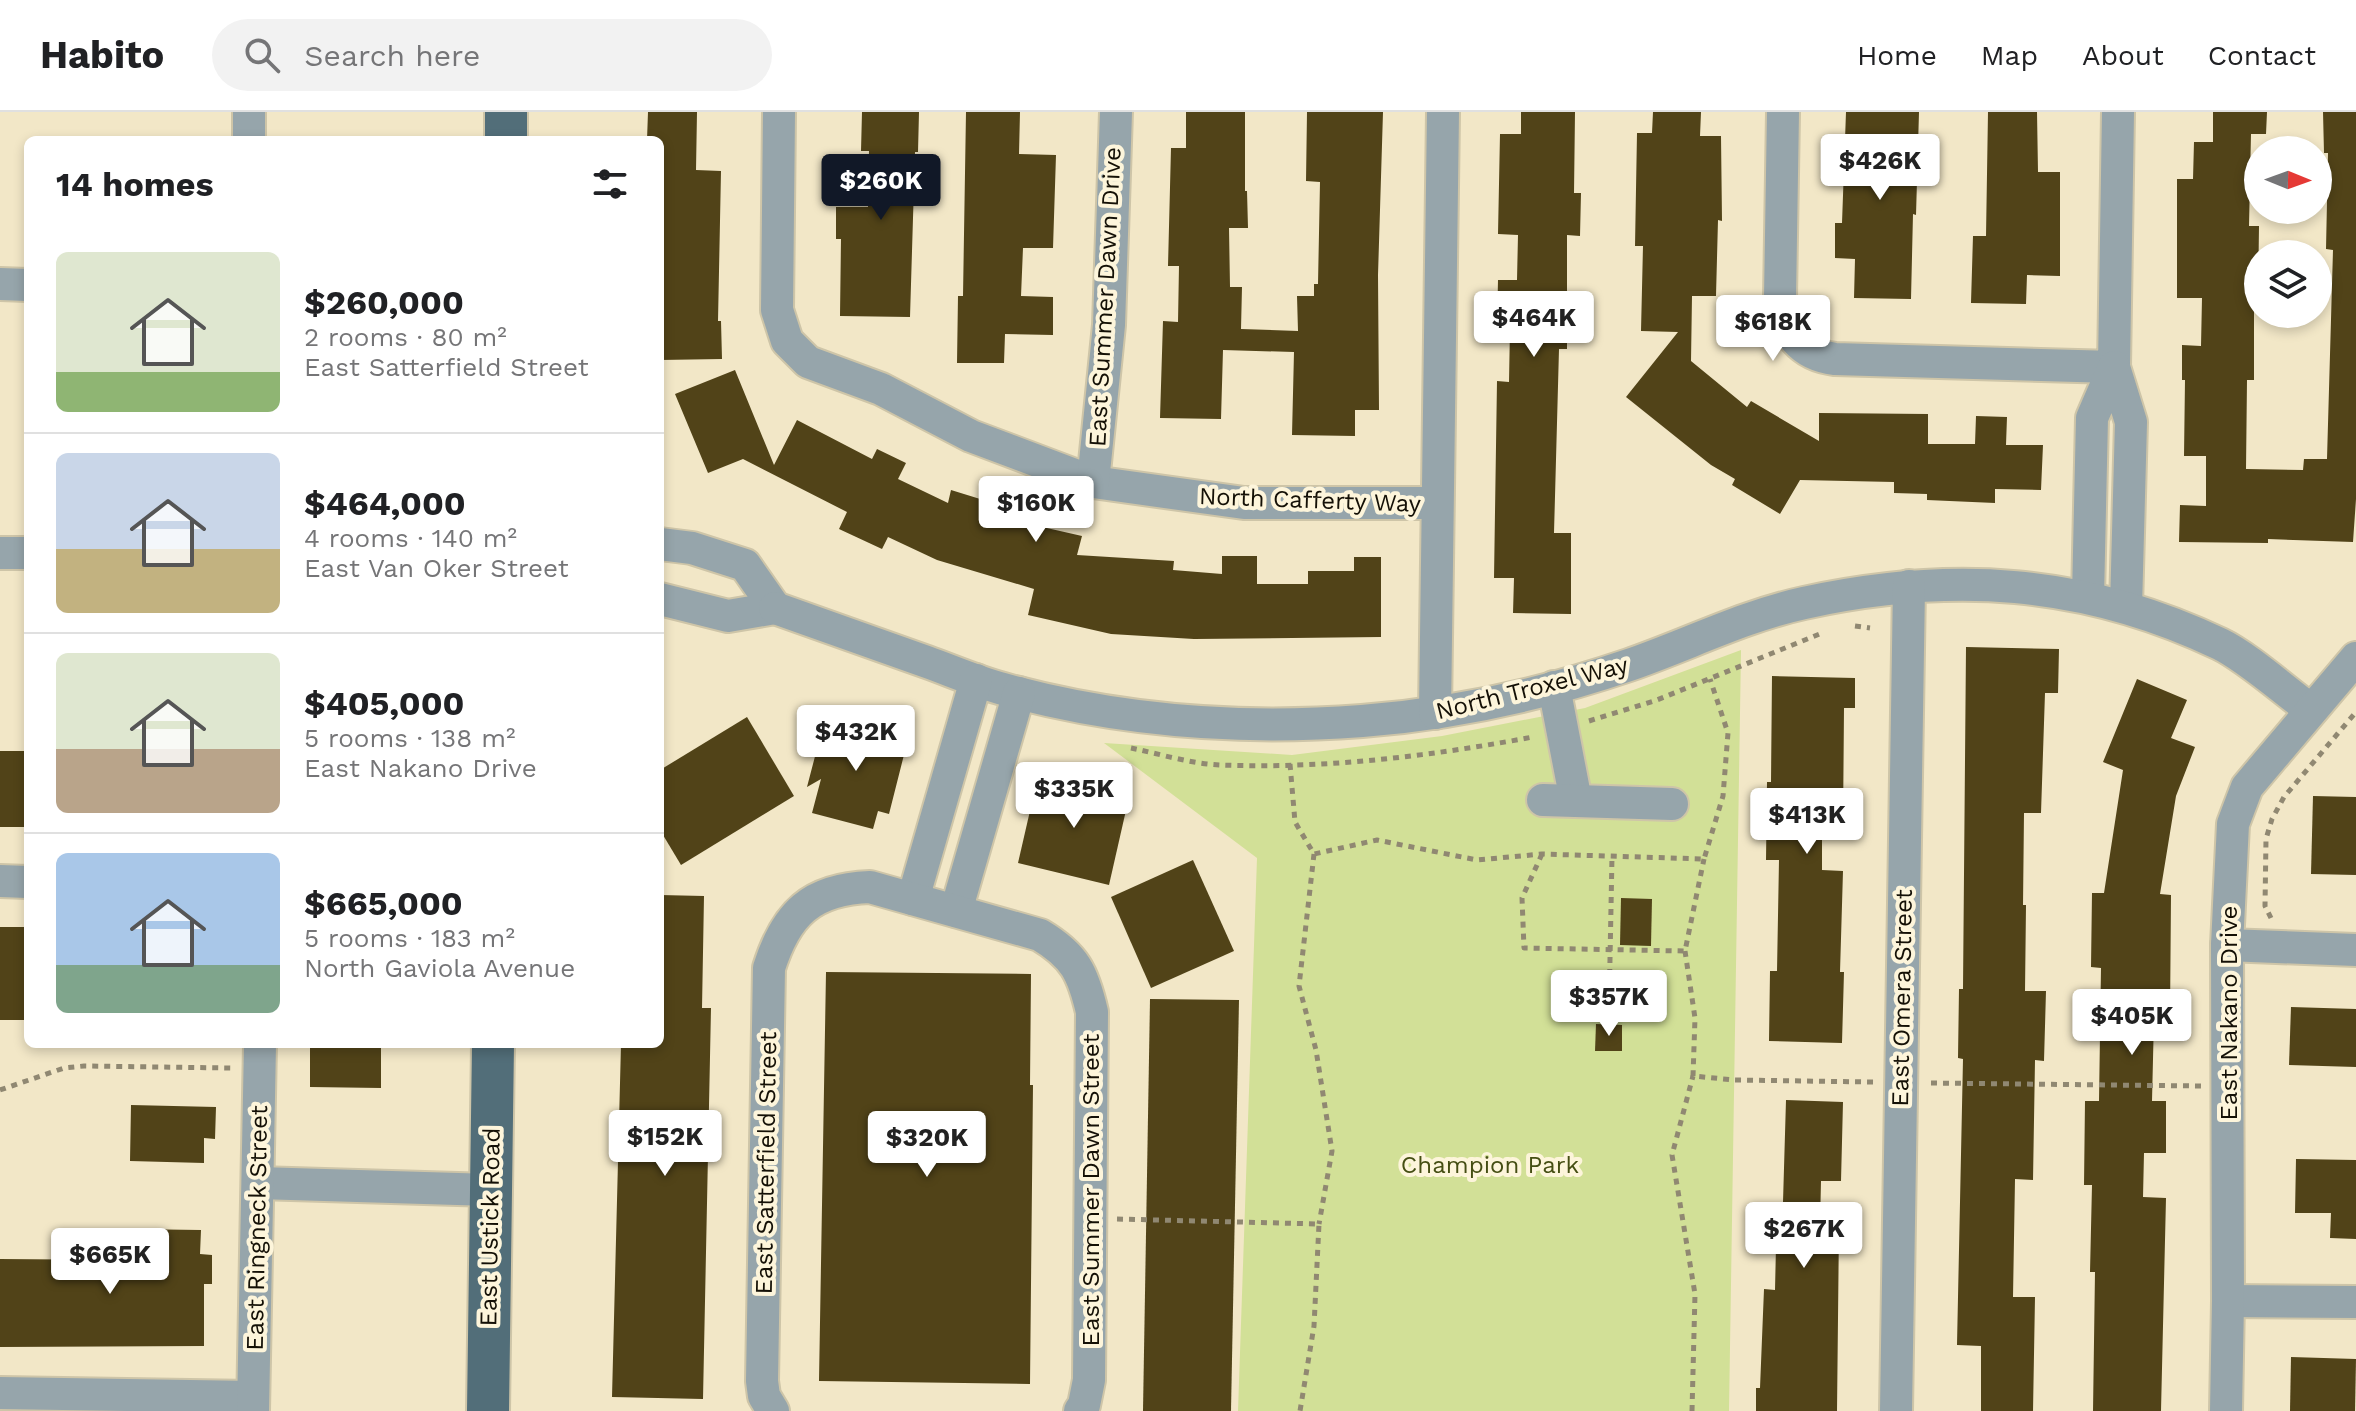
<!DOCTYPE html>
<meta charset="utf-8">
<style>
body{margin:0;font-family:"Work Sans",sans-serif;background:#f2f2f2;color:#202124;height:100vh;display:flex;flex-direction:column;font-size:30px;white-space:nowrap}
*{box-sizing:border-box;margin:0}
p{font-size:26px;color:#757577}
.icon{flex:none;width:44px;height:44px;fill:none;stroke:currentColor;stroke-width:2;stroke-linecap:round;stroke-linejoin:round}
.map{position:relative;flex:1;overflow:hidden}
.side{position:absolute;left:24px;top:24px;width:640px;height:912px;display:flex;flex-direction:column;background:#fff;border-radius:12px;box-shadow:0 4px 12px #0003}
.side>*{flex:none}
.needle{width:52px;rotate:91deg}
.controls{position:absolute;left:2244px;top:24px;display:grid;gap:16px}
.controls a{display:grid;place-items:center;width:88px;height:88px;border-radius:50%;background:#fff;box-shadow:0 4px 12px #0003;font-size:40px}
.price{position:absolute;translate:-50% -68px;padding:0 18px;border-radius:8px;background:#fff;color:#222;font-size:26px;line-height:52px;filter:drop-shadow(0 2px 4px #0008)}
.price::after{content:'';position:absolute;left:50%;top:48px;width:24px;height:18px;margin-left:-12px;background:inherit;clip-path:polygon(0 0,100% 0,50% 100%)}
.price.on{background:#111827;color:#fff}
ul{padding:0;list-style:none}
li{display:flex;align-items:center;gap:24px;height:200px;padding:0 32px}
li+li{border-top:2px solid #e0e0e0}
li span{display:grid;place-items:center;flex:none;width:224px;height:160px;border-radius:12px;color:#555}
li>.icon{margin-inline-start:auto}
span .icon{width:96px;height:96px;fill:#fffc;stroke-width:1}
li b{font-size:34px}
h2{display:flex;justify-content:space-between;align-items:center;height:96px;padding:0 32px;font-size:34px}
header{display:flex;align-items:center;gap:48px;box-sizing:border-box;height:112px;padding:0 40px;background:#fff;border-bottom:2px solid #e0e0e0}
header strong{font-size:38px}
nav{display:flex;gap:44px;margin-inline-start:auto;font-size:28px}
.search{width:560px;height:72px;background:#f2f2f2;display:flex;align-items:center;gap:20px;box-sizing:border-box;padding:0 28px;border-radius:44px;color:#757577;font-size:30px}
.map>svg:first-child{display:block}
.green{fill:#d2e097}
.building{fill:#514318}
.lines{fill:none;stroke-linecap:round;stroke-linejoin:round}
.minor-casing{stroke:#cec5a8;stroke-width:36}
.major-casing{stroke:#cec5a8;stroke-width:46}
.path{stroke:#908872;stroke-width:5;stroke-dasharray:6 6;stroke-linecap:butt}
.minor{stroke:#96a5ab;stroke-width:32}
.major{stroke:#526e79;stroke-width:42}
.labels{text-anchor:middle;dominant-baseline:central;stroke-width:8;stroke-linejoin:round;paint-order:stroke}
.street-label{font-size:24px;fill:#141006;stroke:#fdf5db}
.park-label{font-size:24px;fill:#454e13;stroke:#fdf5db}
</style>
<header>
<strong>Habito</strong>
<div class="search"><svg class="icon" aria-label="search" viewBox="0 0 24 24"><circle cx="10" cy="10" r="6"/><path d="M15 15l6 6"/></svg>Search here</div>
<nav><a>Home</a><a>Map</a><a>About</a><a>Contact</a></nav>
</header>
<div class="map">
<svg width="2356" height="1299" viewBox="0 0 2356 1299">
<rect width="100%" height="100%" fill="#f2e7c7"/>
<path class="green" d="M 1741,538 L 1729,1299 L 1238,1299 L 1257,746 L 1104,631 L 1292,643 L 1442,624 L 1585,596 Z"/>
<g class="building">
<path d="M 648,0 L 697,0 L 696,58 L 721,59 L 718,209 L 721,209 L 722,247 L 660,248 L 660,28 L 647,28 Z"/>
<path d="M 862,0 L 919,0 L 918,40 L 915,40 L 910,205 L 840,204 L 841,127 L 836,127 L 836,95 L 868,95 L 869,39 L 861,39 Z"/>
<path d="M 966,0 L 1020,0 L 1019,42 L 1056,43 L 1053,136 L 1023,136 L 1021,184 L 1053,185 L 1053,223 L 1005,222 L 1004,251 L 957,251 L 958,184 L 963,184 Z"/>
<path d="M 1186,0 L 1245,0 L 1245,79 L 1247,79 L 1248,116 L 1229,116 L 1230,175 L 1242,175 L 1241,217 L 1298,219 L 1297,184 L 1314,184 L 1314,172 L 1318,172 L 1320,70 L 1306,69 L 1307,0 L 1383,0 L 1378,163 L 1379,298 L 1355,298 L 1355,324 L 1292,323 L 1294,240 L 1223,238 L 1221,307 L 1160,306 L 1163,209 L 1178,210 L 1179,154 L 1168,154 L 1171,36 L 1186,36 Z"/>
<path d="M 1521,0 L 1575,0 L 1574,81 L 1581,81 L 1580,124 L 1567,123 L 1567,237 L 1559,237 L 1554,421 L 1571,421 L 1571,502 L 1513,501 L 1514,466 L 1494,466 L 1497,269 L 1509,270 L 1510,215 L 1497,215 L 1498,168 L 1517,168 L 1518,123 L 1498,122 L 1500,22 L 1521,22 Z"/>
<path d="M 1653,0 L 1701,0 L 1700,24 L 1721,24 L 1722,109 L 1718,108 L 1716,184 L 1692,184 L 1691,249 L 1747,295 L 1751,289 L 1819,329 L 1819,301 L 1928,302 L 1928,332 L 1975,332 L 1976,304 L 2007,305 L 2006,333 L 2043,333 L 2041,378 L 1995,377 L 1995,391 L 1927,388 L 1927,382 L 1894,381 L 1894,370 L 1800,368 L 1780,402 L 1732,373 L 1735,367 L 1711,353 L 1626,285 L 1678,220 L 1641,219 L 1643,134 L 1635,134 L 1637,21 L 1652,21 Z"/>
<path d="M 1846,0 L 1919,0 L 1916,103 L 1913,102 L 1911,187 L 1854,186 L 1855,147 L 1835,146 L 1835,111 L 1842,111 Z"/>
<path d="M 1988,0 L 2037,0 L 2038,60 L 2060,60 L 2060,164 L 2027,163 L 2026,192 L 1971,191 L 1973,124 L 1986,124 Z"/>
<path d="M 2213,0 L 2267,0 L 2266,22 L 2251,22 L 2249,114 L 2259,114 L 2258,187 L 2254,187 L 2254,268 L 2247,268 L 2246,357 L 2303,358 L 2304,347 L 2327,347 L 2333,138 L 2326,137 L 2328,41 L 2324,41 L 2323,0 L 2356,0 L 2356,387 L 2353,430 L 2268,427 L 2268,431 L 2179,430 L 2180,393 L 2206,394 L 2206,344 L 2184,344 L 2185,268 L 2182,268 L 2182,233 L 2201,234 L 2202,186 L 2177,186 L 2177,67 L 2193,67 L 2194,30 L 2213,30 Z"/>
<path d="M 735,258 L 774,353 L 797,308 L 872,347 L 877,337 L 906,351 L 898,367 L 948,391 L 951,378 L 1019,399 L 1016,409 L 1082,424 L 1077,443 L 1174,449 L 1173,458 L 1222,462 L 1222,444 L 1257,444 L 1257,472 L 1308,472 L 1308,459 L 1354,459 L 1354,445 L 1381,445 L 1381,525 L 1194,527 L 1111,522 L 1028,503 L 1034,477 L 937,448 L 888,425 L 882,437 L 839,417 L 847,400 L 743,347 L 708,361 L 675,282 Z"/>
<path d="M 1966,535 L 2059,537 L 2058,581 L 2045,581 L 2041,701 L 2024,701 L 2023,793 L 2026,793 L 2025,879 L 2046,879 L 2044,949 L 2035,948 L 2033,1068 L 2015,1067 L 2013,1185 L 2035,1185 L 2033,1299 L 1981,1299 L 1981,1234 L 1957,1233 L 1963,947 L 1958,946 L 1959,877 L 1963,877 Z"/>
<path d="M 1772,564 L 1855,566 L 1855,596 L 1844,596 L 1843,713 L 1822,713 L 1822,758 L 1843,759 L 1840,860 L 1844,860 L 1842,931 L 1769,929 L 1770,859 L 1777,859 L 1779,748 L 1766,748 L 1767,670 L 1771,670 Z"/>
<path d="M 2137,567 L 2187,588 L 2171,626 L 2195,635 L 2176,684 L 2160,782 L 2171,783 L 2170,905 L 2154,905 L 2152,989 L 2166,989 L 2166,1041 L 2144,1041 L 2143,1085 L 2166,1086 L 2161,1299 L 2093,1299 L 2095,1160 L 2090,1160 L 2092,1073 L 2084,1073 L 2085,989 L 2099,989 L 2101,856 L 2091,855 L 2092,781 L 2104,781 L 2123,658 L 2103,650 Z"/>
<path d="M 747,605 L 794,684 L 681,753 L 660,718 L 660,658 Z"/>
<path d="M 825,606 L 908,627 L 889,702 L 878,699 L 873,717 L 812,701 L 821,667 L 807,675 Z"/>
<rect x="0" y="639" width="28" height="76"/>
<path d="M 1038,664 L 1129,685 L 1109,773 L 1018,751 Z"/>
<path d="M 2313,684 L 2356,685 L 2356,763 L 2311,762 Z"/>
<path d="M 1193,748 L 1234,839 L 1151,876 L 1111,785 Z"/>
<path d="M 660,783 L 704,784 L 702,896 L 711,896 L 703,1287 L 612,1285 L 621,932 L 660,932 Z"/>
<path d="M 1621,786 L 1652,787 L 1651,834 L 1620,833 Z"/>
<rect x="0" y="815" width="28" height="93"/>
<path d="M 826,860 L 1031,862 L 1030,973 L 1033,973 L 1030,1272 L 819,1269 Z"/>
<path d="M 1150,887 L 1239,888 L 1231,1299 L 1143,1299 Z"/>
<path d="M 2291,895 L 2356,897 L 2356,955 L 2289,953 Z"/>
<path d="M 1596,912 L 1622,913 L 1622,939 L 1595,939 Z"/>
<path d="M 310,932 L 381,932 L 381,976 L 310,975 Z"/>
<path d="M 1786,988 L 1843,990 L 1841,1069 L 1821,1069 L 1820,1113 L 1839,1113 L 1837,1299 L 1756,1299 L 1756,1276 L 1760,1276 L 1764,1177 L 1775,1178 L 1777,1090 L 1783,1090 Z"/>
<path d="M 131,993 L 216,995 L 215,1027 L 204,1026 L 204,1051 L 130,1049 Z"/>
<path d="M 2296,1047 L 2356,1048 L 2356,1127 L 2330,1126 L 2331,1101 L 2295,1101 Z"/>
<path d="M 128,1117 L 201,1118 L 200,1142 L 212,1143 L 212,1172 L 204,1172 L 204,1234 L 0,1235 L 0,1147 L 128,1148 Z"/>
<path d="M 2291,1245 L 2356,1247 L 2355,1299 L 2290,1299 Z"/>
</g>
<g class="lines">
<defs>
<g id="minor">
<path d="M 779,0 L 777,198 L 787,229 L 808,250 L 881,277 L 971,324 L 1093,370 L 1244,391 L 1437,391"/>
<path d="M 1783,0 L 1780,186 C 1783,220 1801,243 1835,247 L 2114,255 L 2118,0"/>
<path d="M 249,28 L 249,0"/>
<path d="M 0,172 L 28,173"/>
<path d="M 1093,370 L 1109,213 L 1116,0"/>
<path d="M 660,432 L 692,436 L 745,453 L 775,496 L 728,504 L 660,487"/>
<path d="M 0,441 L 28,441"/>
<path d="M 2088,485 L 2092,306 L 2114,255 L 2131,310 L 2126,495"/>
<path d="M 775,496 C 826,514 876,532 927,550 C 952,559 977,570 1003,577 C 1119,609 1242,618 1362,609 C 1452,602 1544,582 1629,553 C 1687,533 1744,504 1804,491 C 1950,459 2084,467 2220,532 C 2247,545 2285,579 2311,598"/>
<path d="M 1554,575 L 1576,689"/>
<path d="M 1435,601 L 1443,0"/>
<path d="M 1543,688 L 1672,692"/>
<path d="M 0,769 L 28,770"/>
<path d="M 913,787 L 976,568"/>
<path d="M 956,799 L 1019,581"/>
<path d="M 2227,833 L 2356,838"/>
<path d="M 258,1071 L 491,1078"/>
<path d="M 2228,1189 L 2356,1190"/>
<path d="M 0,1281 L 253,1285"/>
<path d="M 253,1299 L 260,932"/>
<path d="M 773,1299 L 764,1284 L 762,1269 L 769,856 C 786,802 811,777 870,775 L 1040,823 C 1075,844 1083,861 1092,900 L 1089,1268 L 1084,1293 L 1080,1299"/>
<path d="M 1896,1299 L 1909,474"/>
<path d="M 2226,1299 L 2228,1189 L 2227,833 L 2233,712 L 2247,675 L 2356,546"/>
</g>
<g id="major">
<path d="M 506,28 L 506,0"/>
<path d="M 488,1299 L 493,932"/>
</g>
</defs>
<use href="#minor" class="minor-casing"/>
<use href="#major" class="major-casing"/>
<g class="path">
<path d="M 1855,514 L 1870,516"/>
<path d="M 1589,609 L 1657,588 L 1822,521"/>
<path d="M 1131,636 C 1160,642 1192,652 1221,653 C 1327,657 1430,644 1533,625"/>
<path d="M 1290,652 L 1295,710 L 1314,742 L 1377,728 L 1477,748 L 1542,742 L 1704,747 L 1723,684 L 1728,621 L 1710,567"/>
<path d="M 1314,742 L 1299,874 L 1316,938 L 1332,1039 L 1319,1112"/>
<path d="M 1542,742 L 1522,786 L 1524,836 L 1685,839 L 1704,747"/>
<path d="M 2271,806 L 2265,794 L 2266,727 L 2272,707 L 2284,685 L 2356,600"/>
<path d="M 1685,839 L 1695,906 L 1693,964 L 1734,968 L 1874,970"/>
<path d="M 1609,899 L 1612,744"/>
<path d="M 1931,971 L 2201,974"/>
<path d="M 0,978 L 64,956 L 84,954 L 231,956"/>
<path d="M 1117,1107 L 1319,1112 L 1314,1214 L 1300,1299"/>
<path d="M 1692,1299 L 1695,1182 L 1672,1043 L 1693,964"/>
</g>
<use href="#minor" class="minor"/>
<use href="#major" class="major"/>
</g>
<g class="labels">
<g class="street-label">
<text transform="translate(1105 185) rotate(-87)">East Summer Dawn Drive</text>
<text transform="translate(1310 388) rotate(2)">North Cafferty Way</text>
<text transform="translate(1532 576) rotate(-14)">North Troxel Way</text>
<text transform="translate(1902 886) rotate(-89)">East Omera Street</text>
<text transform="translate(2229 901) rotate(-90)">East Nakano Drive</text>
<text transform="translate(766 1051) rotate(-89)">East Satterfield Street</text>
<text transform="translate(1091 1078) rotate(-90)">East Summer Dawn Street</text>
<text transform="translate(490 1115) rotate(-89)">East Ustick Road</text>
<text transform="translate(257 1116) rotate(-89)">East Ringneck Street</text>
</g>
<g class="park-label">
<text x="1490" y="1053">Champion Park</text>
</g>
</g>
</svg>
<div class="controls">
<a><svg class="needle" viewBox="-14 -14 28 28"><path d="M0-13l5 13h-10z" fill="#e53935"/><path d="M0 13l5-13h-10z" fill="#757577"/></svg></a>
<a><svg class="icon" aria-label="layers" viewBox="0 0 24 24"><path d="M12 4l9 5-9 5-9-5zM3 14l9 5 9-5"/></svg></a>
</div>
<b class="price" style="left:1880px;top:90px">$426K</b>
<b class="price on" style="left:881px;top:110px">$260K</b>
<b class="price" style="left:1534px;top:247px">$464K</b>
<b class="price" style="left:1773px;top:251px">$618K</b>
<b class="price" style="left:1036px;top:432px">$160K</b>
<b class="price" style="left:856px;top:661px">$432K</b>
<b class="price" style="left:1074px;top:718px">$335K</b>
<b class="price" style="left:1807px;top:744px">$413K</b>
<b class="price" style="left:1609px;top:926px">$357K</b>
<b class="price" style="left:2132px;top:945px">$405K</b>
<b class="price" style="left:665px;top:1066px">$152K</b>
<b class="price" style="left:927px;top:1067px">$320K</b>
<b class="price" style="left:1804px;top:1158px">$267K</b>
<b class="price" style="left:110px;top:1184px">$665K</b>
<section class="side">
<h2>14 homes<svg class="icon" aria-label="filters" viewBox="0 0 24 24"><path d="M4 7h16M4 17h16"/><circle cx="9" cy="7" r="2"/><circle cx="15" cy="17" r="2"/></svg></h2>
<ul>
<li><span style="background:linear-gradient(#dfe7d0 75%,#8fb573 0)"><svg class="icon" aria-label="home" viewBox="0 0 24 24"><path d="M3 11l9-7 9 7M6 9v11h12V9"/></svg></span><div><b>$260,000</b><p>2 rooms · 80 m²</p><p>East Satterfield Street</p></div></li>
<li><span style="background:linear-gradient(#c9d6e8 60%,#c2b280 0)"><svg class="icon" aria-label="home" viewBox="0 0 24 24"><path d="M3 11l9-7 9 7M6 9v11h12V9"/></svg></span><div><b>$464,000</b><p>4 rooms · 140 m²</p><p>East Van Oker Street</p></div></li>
<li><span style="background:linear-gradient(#dfe7d0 60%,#b9a48a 0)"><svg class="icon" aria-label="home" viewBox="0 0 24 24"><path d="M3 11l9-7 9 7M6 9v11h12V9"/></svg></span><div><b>$405,000</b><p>5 rooms · 138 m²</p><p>East Nakano Drive</p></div></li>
<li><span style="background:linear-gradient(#a9c7e8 70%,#7fa58c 0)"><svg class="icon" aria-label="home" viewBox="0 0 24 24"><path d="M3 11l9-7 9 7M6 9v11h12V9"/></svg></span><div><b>$665,000</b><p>5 rooms · 183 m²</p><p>North Gaviola Avenue</p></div></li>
</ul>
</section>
</div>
